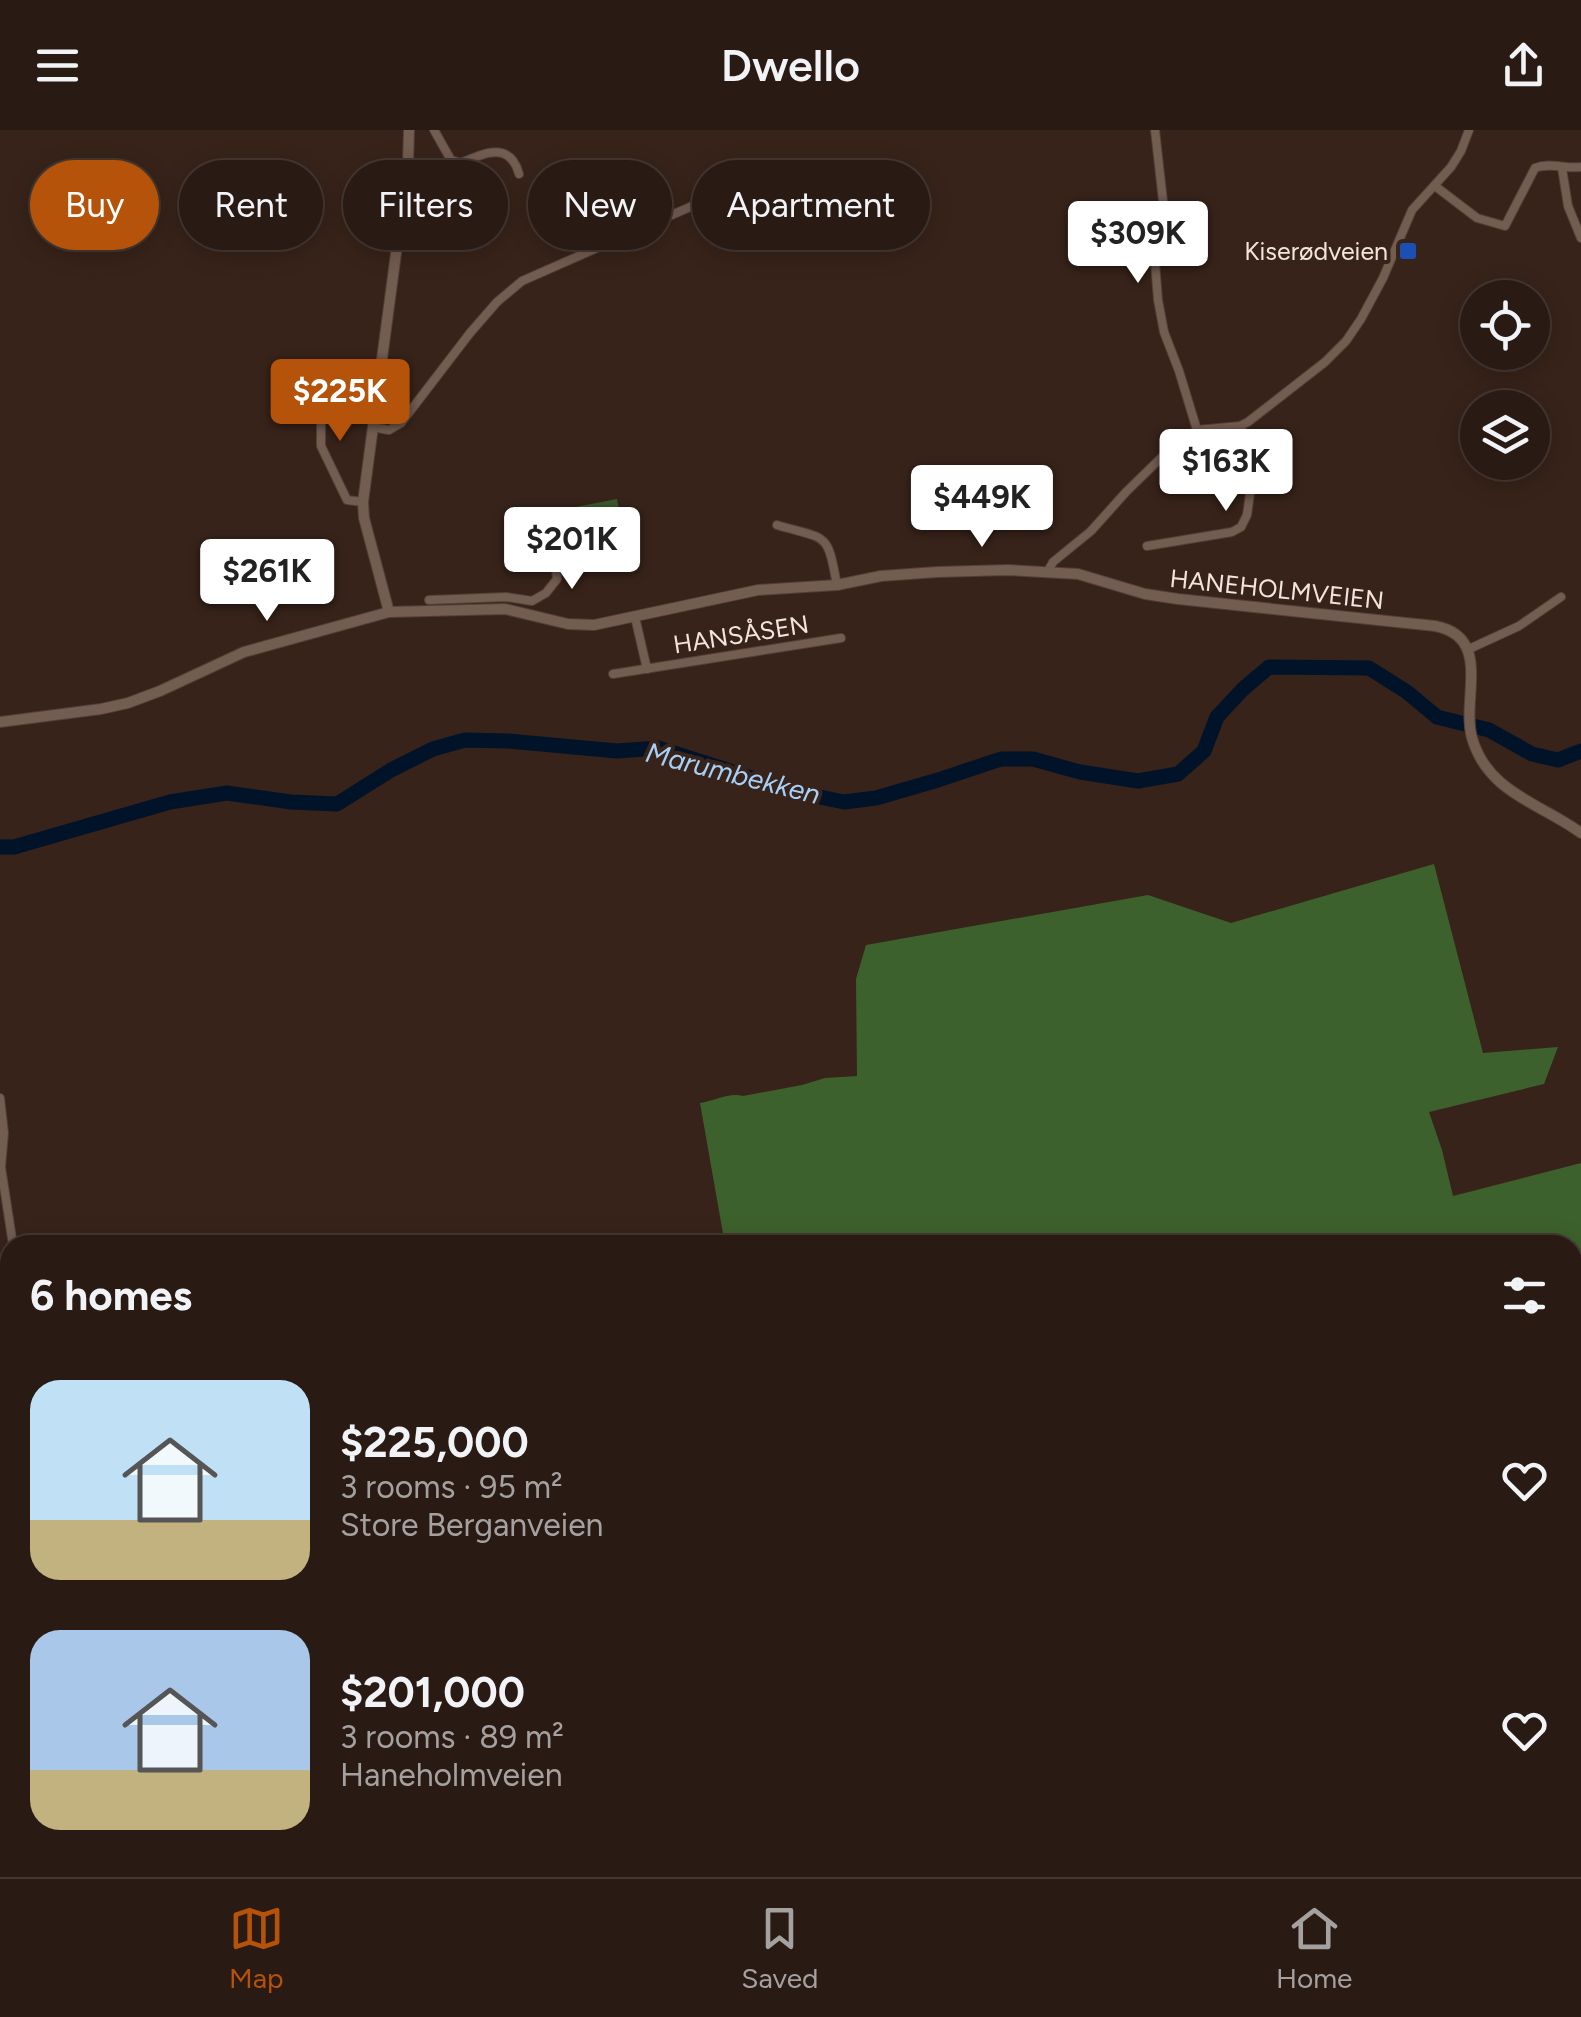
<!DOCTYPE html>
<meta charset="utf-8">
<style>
body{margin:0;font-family:Figtree,sans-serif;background:#352721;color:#f1f3f6;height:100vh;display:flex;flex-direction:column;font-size:38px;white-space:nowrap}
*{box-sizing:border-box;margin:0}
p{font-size:32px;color:#a5a1a0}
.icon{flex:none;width:55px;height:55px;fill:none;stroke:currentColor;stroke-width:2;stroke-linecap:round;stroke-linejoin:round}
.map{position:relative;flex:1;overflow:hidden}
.details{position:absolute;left:0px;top:1105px;width:1582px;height:642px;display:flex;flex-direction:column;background:#291a13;border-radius:30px 30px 0 0;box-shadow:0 5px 25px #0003,0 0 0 2px #453833}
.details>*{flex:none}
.hud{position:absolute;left:30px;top:30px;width:1000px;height:90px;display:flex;gap:20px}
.buttons{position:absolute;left:1460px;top:150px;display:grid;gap:20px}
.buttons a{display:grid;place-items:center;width:90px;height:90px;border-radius:50%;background:#291a13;box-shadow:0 5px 25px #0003,0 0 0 2px #453833;font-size:50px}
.price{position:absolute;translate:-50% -85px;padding:0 22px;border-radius:10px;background:#fff;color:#222;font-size:32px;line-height:65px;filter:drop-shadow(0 2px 5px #0008)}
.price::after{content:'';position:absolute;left:50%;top:60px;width:30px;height:22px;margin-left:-15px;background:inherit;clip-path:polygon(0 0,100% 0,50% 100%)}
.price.selected{background:#b45309;color:#fff}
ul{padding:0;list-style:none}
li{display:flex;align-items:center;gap:30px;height:250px;padding:0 30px}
li span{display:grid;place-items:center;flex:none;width:280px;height:200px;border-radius:30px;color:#555}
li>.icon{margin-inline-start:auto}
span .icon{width:120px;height:120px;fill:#fffc;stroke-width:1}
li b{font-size:42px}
h2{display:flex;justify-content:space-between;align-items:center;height:120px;padding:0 30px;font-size:42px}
.tag{padding:0 35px;border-radius:45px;background:#291a13;box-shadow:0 5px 25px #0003,0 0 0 2px #453833;font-size:35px;line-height:90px}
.tag.selected{background:#b45309;color:#fff}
header{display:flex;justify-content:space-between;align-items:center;height:130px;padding:0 30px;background:#291a13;font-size:45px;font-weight:600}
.dock{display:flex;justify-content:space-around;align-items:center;height:140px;border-top:2px solid #453833;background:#291a13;font-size:28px;color:#a5a1a0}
.dock a{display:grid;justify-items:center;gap:5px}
.dock .selected{color:#b45309}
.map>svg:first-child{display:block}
.green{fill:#3c5b2f}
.forest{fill:#3d612c}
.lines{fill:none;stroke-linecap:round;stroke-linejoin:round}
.river{stroke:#001329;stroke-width:15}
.street-casing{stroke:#514038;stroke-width:10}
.secondary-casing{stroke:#514038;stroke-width:12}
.street{stroke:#735c50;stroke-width:8}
.secondary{stroke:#735c50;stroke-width:10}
.transit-dot{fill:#1a4fb4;stroke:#372319;stroke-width:4}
.labels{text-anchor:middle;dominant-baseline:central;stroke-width:8;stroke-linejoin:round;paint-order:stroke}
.poi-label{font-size:25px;fill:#f3e5de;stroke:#372319;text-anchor:end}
.street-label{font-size:25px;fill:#f3e5de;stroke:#372319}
.water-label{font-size:28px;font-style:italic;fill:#a6d0f8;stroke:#372319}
</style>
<header><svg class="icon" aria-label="menu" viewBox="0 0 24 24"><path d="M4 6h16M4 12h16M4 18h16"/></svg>Dwello<svg class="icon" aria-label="share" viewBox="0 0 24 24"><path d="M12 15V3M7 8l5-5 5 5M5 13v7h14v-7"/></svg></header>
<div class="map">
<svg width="1581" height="1747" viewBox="0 0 1581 1747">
<rect width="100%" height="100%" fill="#372319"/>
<g class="green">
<path d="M 617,369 L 623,400 L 560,411 L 555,381 Z"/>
<path d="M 56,1738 L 815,1738 L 824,1747 L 40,1747 Z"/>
</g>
<g class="forest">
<path d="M 1434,734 L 1483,923 L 1558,917 L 1544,954 L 1429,982 L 1442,1020 L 1453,1066 L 1581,1033 L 1581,1363 L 1572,1350 L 1572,1115 L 725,1115 L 700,973 C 714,971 730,962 743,966 L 802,955 L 825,948 L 857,946 L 856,849 L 866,815 L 1148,765 L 1231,793 Z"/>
<path d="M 1581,1461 L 1581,1747 L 1258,1747 L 1268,1738 L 1572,1738 L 1572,1463 Z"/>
<path d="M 10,1716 L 10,1738 L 56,1738 L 40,1747 L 0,1747 L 0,1717 Z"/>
<path d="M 636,1738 L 688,1738 L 713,1747 L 622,1747 Z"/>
<path d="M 983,1738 L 1214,1738 L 1201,1747 L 994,1747 Z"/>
</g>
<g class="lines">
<path class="river" d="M 0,717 L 14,717 L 170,672 L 227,663 L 291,672 L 337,674 L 391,640 L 433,619 L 465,610 L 508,611 L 617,621 L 658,618 L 796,662 L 844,672 L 876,668 L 938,650 L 1001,629 L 1033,629 L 1080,642 L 1138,651 L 1178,644 L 1204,621 L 1217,587 L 1243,559 L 1269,537 L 1369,538 L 1407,562 L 1437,587 L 1489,600 L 1532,624 L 1558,630 L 1581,621"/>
<defs>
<g id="street">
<path d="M 434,0 L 451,30 L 461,33 C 484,23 510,11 519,44"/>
<path d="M 1155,0 L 1163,71 L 1154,120 L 1158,170 L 1164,202 L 1179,241 L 1197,300"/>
<path d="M 1562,38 L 1568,76 L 1581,108"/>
<path d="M 1435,56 L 1477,88 L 1505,96 L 1535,38 C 1549,32 1566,39 1581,37"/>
<path d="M 321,265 L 321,316 L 347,370 L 363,372"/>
<path d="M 372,297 L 389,300 L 401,293 L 470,203 L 497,172 L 522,151 L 699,73 L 705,72 L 721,84 L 734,103"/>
<path d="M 777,395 C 828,410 827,401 837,455"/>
<path d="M 1147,416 L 1232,402 L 1241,397 L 1247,385 L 1253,342 L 1250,319 L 1240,296"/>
<path d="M 1048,441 L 1053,432 L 1091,401 L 1126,362 L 1165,324 L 1197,300 L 1240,296 L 1248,292 L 1325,232 L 1346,211 L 1361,189 L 1383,148 L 1412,80 L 1451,37 L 1461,21 L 1469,0"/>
<path d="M 429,470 L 506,467 L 532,471 L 546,463 L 557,449 L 552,403"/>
<path d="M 635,487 L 647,539"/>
<path d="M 1469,519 L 1519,496 L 1561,467"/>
<path d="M 613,544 L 841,508"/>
<path d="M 0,968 L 4,1003 L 1,1037 L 13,1115"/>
<path d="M 0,1446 L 10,1445"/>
</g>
<g id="secondary">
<path d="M 389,482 L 364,388 L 363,372 L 408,33 L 409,0"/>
<path d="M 0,592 L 101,579 L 128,573 L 160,561 L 244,522 L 389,482 L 505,479 L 568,494 L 594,495 L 758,460 L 837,455 L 881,446 L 937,442 L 1008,440 L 1078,444 L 1145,464 L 1178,469 L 1435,496 C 1493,507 1461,568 1472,608 C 1488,663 1540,673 1581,703"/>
</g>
</defs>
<use href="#street" class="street-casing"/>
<use href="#secondary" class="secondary-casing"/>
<use href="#street" class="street"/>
<use href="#secondary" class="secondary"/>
</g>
<rect class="transit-dot" x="1398" y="111" width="20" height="20" rx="5"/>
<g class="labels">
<g class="poi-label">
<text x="1388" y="121">Kiserødveien</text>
</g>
<g class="street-label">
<text transform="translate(1277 459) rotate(6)">HANEHOLMVEIEN</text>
<text transform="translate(741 504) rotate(-9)">HANSÅSEN</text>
</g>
<g class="water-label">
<text transform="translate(733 643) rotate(14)">Marumbekken</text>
</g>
</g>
</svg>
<div class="buttons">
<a><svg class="icon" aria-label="locate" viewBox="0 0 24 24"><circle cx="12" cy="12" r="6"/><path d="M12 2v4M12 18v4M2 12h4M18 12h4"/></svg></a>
<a><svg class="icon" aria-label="layers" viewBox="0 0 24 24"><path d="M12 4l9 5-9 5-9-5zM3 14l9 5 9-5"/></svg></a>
</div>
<b class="price" style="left:1138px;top:156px">$309K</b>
<b class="price selected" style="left:340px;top:314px">$225K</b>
<b class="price" style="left:1226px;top:384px">$163K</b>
<b class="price" style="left:982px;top:420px">$449K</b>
<b class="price" style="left:572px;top:462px">$201K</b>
<b class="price" style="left:267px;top:494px">$261K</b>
<div class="hud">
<a class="tag selected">Buy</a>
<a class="tag">Rent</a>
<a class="tag">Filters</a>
<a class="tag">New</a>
<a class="tag">Apartment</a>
</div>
<section class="details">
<h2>6 homes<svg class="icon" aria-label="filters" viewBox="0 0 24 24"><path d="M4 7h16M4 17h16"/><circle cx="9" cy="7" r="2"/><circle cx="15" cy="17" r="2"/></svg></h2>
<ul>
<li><span style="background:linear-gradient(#bfe0f5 70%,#c2b280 0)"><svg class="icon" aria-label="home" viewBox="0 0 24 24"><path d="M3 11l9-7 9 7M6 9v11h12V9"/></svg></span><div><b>$225,000</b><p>3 rooms · 95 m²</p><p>Store Berganveien</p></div><svg class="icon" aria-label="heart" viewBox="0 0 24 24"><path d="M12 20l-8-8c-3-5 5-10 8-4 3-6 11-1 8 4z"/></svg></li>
<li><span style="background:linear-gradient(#a9c7e8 70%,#c2b280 0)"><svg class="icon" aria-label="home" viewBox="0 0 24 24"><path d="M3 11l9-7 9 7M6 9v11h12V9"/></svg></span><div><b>$201,000</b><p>3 rooms · 89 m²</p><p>Haneholmveien</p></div><svg class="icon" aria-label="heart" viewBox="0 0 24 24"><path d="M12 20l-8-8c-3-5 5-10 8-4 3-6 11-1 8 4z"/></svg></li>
</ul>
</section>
</div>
<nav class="dock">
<a class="selected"><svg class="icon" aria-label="map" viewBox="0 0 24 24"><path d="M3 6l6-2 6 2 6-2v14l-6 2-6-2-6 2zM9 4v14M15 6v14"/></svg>Map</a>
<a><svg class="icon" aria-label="saved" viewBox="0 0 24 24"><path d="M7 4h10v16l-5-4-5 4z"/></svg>Saved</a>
<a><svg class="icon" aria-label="home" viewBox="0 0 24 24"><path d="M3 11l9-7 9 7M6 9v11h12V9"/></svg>Home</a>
</nav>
